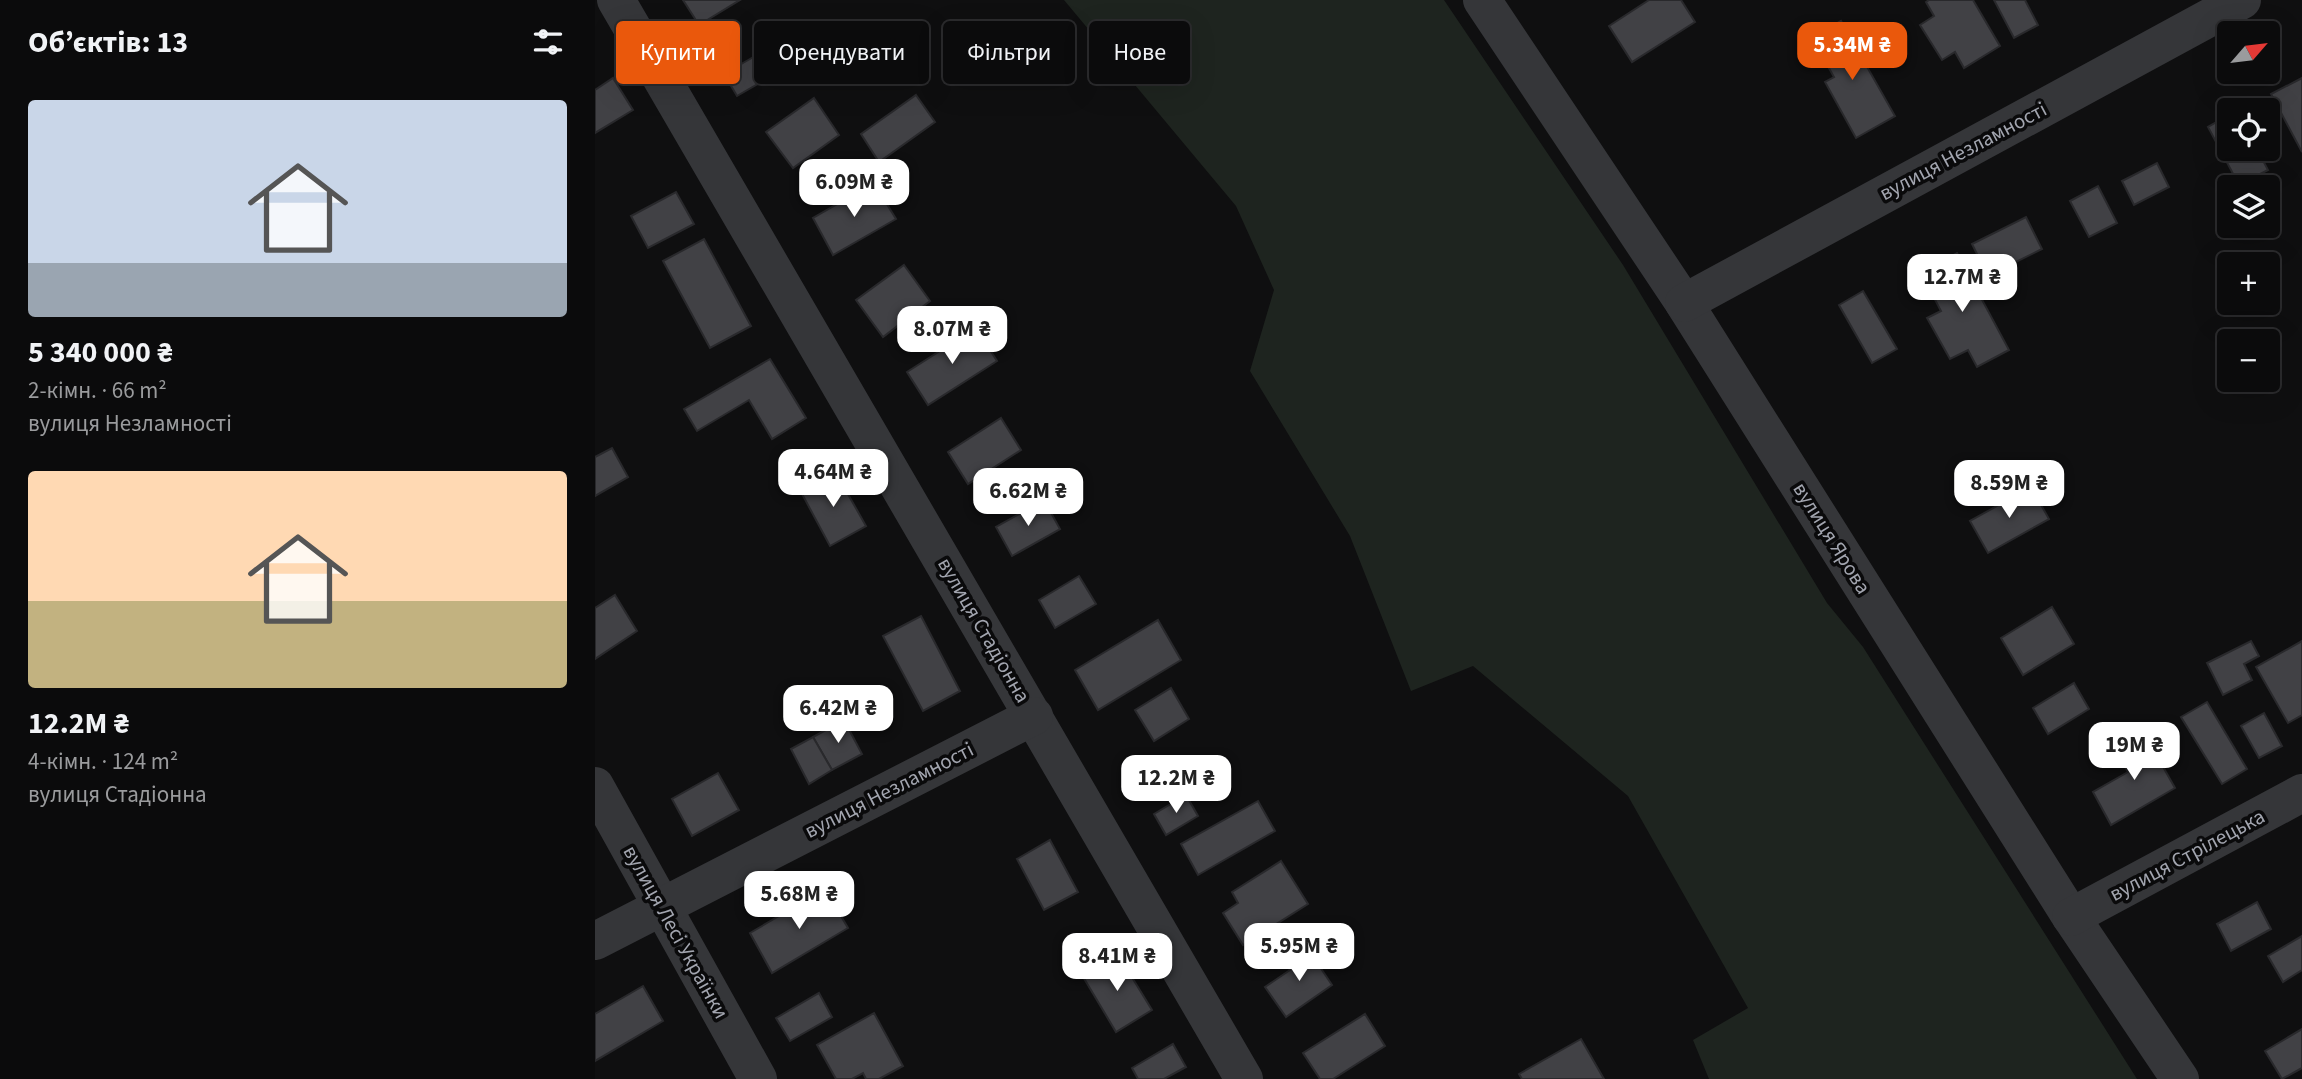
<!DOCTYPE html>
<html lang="uk">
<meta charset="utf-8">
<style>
body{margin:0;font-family:"Source Sans 3",sans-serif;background:#141415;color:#f1f3f6;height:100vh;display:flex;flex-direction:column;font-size:26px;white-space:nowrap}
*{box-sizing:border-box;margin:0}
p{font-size:23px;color:#9a9b9d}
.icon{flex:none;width:38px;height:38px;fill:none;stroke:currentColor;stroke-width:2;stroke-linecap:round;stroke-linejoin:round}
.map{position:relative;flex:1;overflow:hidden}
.side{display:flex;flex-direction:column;background:#0b0b0c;width:595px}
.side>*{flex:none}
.top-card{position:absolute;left:21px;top:21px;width:665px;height:63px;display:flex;gap:14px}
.needle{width:46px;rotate:62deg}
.fabs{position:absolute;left:1622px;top:21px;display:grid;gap:14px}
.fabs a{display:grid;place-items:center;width:63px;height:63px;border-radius:7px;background:#0b0b0c;box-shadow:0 7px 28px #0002,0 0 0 2px #2b2b2d;font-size:35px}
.price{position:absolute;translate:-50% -60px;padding:0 16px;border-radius:14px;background:#fff;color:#222;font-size:23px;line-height:46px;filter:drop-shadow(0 2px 4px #0008)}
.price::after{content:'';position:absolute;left:50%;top:42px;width:21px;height:16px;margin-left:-10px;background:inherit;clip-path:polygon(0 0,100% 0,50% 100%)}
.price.selected{background:#ea580c;color:#fff}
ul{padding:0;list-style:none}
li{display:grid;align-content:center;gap:14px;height:371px;padding:0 28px}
li span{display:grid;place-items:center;height:217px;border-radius:7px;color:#555}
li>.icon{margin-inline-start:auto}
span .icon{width:126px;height:126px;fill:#fffc;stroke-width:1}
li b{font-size:30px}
h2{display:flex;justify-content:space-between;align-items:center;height:84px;padding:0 28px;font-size:30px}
.chip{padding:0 24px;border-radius:7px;background:#0b0b0c;box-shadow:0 7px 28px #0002,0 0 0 2px #2b2b2d;font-size:24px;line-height:63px}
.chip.selected{background:#ea580c;color:#fff}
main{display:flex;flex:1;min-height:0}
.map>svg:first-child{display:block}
.green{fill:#1e241f}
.building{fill:#414145;stroke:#29292c;stroke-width:2}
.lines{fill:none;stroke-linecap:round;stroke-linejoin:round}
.minor{stroke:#353639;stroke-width:38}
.labels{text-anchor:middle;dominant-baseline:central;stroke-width:7;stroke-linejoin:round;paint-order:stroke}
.street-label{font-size:21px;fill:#a2a5af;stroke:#0a0a0b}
</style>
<main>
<section class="side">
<h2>Об’єктів: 13<svg class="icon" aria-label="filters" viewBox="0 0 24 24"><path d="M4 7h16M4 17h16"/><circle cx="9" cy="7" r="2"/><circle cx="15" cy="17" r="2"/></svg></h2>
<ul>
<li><span style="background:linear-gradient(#c9d6e8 75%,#9aa5b1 0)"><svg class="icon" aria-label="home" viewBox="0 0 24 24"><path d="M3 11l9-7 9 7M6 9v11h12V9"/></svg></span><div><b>5 340 000 ₴</b><p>2-кімн. · 66 m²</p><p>вулиця Незламності</p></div></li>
<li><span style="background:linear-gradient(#ffd9b3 60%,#c2b280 0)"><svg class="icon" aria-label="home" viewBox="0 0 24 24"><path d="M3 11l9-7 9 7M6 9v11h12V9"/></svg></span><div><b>12.2M ₴</b><p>4-кімн. · 124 m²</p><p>вулиця Стадіонна</p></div></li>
</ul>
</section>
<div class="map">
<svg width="1707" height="1079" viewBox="0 0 1707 1079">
<rect width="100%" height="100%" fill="#0f0f10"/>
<path class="green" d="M 469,0 L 849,0 L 1028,265 L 1232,603 L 1268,647 L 1542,1079 L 1114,1079 L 1098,1040 L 1153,1008 L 1033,796 L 878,666 L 816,691 L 755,536 L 655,371 L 679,290 L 641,206 Z"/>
<g class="building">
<path d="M 88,0 L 145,0 L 104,25 Z"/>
<path d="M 1054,0 L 1086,0 L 1100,22 L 1037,62 L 1014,26 Z"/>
<path d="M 1334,0 L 1378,0 L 1405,46 L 1369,68 L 1360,52 L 1347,60 L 1325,25 L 1339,16 L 1331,2 Z"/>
<path d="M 1399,0 L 1430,0 L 1443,25 L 1419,38 Z"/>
<path d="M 1246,21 L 1300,116 L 1261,138 L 1230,82 L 1239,77 L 1217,38 Z"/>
<path d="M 167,52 L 180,74 L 142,96 L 129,74 Z"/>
<path d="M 18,78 L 38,110 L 0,133 L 0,90 Z"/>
<path d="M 1707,78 L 1707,152 L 1676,94 Z"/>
<path d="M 321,95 L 340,122 L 284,162 L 266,134 Z"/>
<path d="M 219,98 L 244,135 L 198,168 L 171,132 Z"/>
<path d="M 1634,115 L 1634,149 L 1662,149 L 1673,170 L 1644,185 L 1613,127 Z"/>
<path d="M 1562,163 L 1574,187 L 1539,205 L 1527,181 Z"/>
<path d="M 279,183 L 301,219 L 238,255 L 218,218 Z"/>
<path d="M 1503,186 L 1522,223 L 1494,237 L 1475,201 Z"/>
<path d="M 81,192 L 99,224 L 53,248 L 36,216 Z"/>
<path d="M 1431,217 L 1447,249 L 1393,276 L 1377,244 Z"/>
<path d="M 109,239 L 156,326 L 115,348 L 68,261 Z"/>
<path d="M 1362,253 L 1414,350 L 1382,367 L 1373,350 L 1355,359 L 1332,318 L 1346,311 L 1326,273 Z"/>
<path d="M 309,265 L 335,301 L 288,337 L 261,300 Z"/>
<path d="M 1268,291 L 1302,349 L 1277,363 L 1244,305 Z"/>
<path d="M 381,328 L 402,361 L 333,405 L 312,372 Z"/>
<path d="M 175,359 L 211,418 L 177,439 L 154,400 L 102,431 L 89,409 Z"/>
<path d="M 406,418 L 426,450 L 373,484 L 353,452 Z"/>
<path d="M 17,448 L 33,477 L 0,496 L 0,457 Z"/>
<path d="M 241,473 L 271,526 L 235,546 L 206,492 Z"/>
<path d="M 1436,487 L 1454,519 L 1393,553 L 1375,521 Z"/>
<path d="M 449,500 L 465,529 L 417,556 L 401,527 Z"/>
<path d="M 484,576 L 501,604 L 460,628 L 444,600 Z"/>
<path d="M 20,595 L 42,631 L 0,659 L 0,608 Z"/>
<path d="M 1457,607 L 1479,644 L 1428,675 L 1406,638 Z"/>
<path d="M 326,616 L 365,691 L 328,711 L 288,636 Z"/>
<path d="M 563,620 L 586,660 L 503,710 L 480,670 Z"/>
<path d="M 1656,641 L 1664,656 L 1649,664 L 1657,680 L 1628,695 L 1612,663 Z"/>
<path d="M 1707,641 L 1707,715 L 1693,723 L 1661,667 Z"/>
<path d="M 1479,683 L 1494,709 L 1453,734 L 1438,708 Z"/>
<path d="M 576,688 L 594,719 L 559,741 L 540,710 Z"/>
<path d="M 1612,702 L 1652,769 L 1627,784 L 1586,717 Z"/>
<path d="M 1669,713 L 1687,746 L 1664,758 L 1646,726 Z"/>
<path d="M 249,720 L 267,754 L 237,770 L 218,737 Z"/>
<path d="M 1550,735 L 1580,788 L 1516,825 L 1498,792 L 1533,772 L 1521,752 Z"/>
<path d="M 218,737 L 237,770 L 214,784 L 196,749 Z"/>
<path d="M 123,773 L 144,810 L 97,836 L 77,799 Z"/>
<path d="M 591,795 L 603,816 L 571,835 L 559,814 Z"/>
<path d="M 663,801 L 680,831 L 603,875 L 586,844 Z"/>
<path d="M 455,840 L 483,892 L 449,910 L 422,859 Z"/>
<path d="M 686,861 L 713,904 L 648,945 L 628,913 L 643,903 L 637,892 Z"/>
<path d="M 230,889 L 253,928 L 177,973 L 155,933 Z"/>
<path d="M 1662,902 L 1676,929 L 1636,951 L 1622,924 Z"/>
<path d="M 1707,936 L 1707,970 L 1688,982 L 1673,956 Z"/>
<path d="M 711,946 L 737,985 L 691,1017 L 670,987 L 695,970 L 689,961 Z"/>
<path d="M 522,953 L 557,1010 L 521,1032 L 487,975 Z"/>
<path d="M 48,986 L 68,1021 L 0,1061 L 0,1014 Z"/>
<path d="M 224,993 L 237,1017 L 195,1041 L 181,1018 Z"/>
<path d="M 279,1013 L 308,1066 L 284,1079 L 271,1079 L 268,1073 L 257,1079 L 241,1079 L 222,1045 Z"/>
<path d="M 770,1014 L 790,1046 L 738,1079 L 725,1079 L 708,1053 Z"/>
<path d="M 1707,1029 L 1707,1068 L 1687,1079 L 1670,1051 Z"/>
<path d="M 986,1039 L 1009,1079 L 927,1079 L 924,1074 Z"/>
<path d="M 578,1044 L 591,1067 L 569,1079 L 543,1079 L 537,1068 Z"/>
</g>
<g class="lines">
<g class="minor">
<path d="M 21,0 L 649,1079"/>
<path d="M 887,0 L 1089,303 L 1476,917 L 1585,1079"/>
<path d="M 1089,303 L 1647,0"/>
<path d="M 0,786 L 163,1079"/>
<path d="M 1476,917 L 1707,793"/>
<path d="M 0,941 L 439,716"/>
</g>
</g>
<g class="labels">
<g class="street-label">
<text transform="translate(1368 151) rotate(-28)">вулиця Незламності</text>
<text transform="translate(1237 538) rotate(58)">вулиця Ярова</text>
<text transform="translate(389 630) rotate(60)">вулиця Стадіонна</text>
<text transform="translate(294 790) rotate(-27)">вулиця Незламності</text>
<text transform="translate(1592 855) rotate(-28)">вулиця Стрілецька</text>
<text transform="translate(81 932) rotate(61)">вулиця Лесі Українки</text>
</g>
</g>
</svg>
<div class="fabs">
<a><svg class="needle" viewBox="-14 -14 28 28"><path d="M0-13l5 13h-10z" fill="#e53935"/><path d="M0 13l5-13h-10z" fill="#9a9b9d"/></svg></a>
<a><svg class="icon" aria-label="locate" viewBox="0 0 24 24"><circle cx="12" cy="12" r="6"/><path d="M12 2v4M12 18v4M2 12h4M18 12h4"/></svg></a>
<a><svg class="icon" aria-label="layers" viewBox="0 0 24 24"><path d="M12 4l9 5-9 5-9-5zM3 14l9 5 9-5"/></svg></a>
<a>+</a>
<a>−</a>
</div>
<b class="price selected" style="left:1257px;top:82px">5.34M ₴</b>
<b class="price" style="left:259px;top:219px">6.09M ₴</b>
<b class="price" style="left:1367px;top:314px">12.7M ₴</b>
<b class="price" style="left:357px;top:366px">8.07M ₴</b>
<b class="price" style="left:238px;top:509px">4.64M ₴</b>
<b class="price" style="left:1414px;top:520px">8.59M ₴</b>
<b class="price" style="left:433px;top:528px">6.62M ₴</b>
<b class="price" style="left:243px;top:745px">6.42M ₴</b>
<b class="price" style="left:1539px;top:782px">19M ₴</b>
<b class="price" style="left:581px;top:815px">12.2M ₴</b>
<b class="price" style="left:204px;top:931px">5.68M ₴</b>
<b class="price" style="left:704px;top:983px">5.95M ₴</b>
<b class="price" style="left:522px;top:993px">8.41M ₴</b>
<div class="top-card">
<a class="chip selected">Купити</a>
<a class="chip">Орендувати</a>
<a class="chip">Фільтри</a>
<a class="chip">Нове</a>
</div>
</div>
</main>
